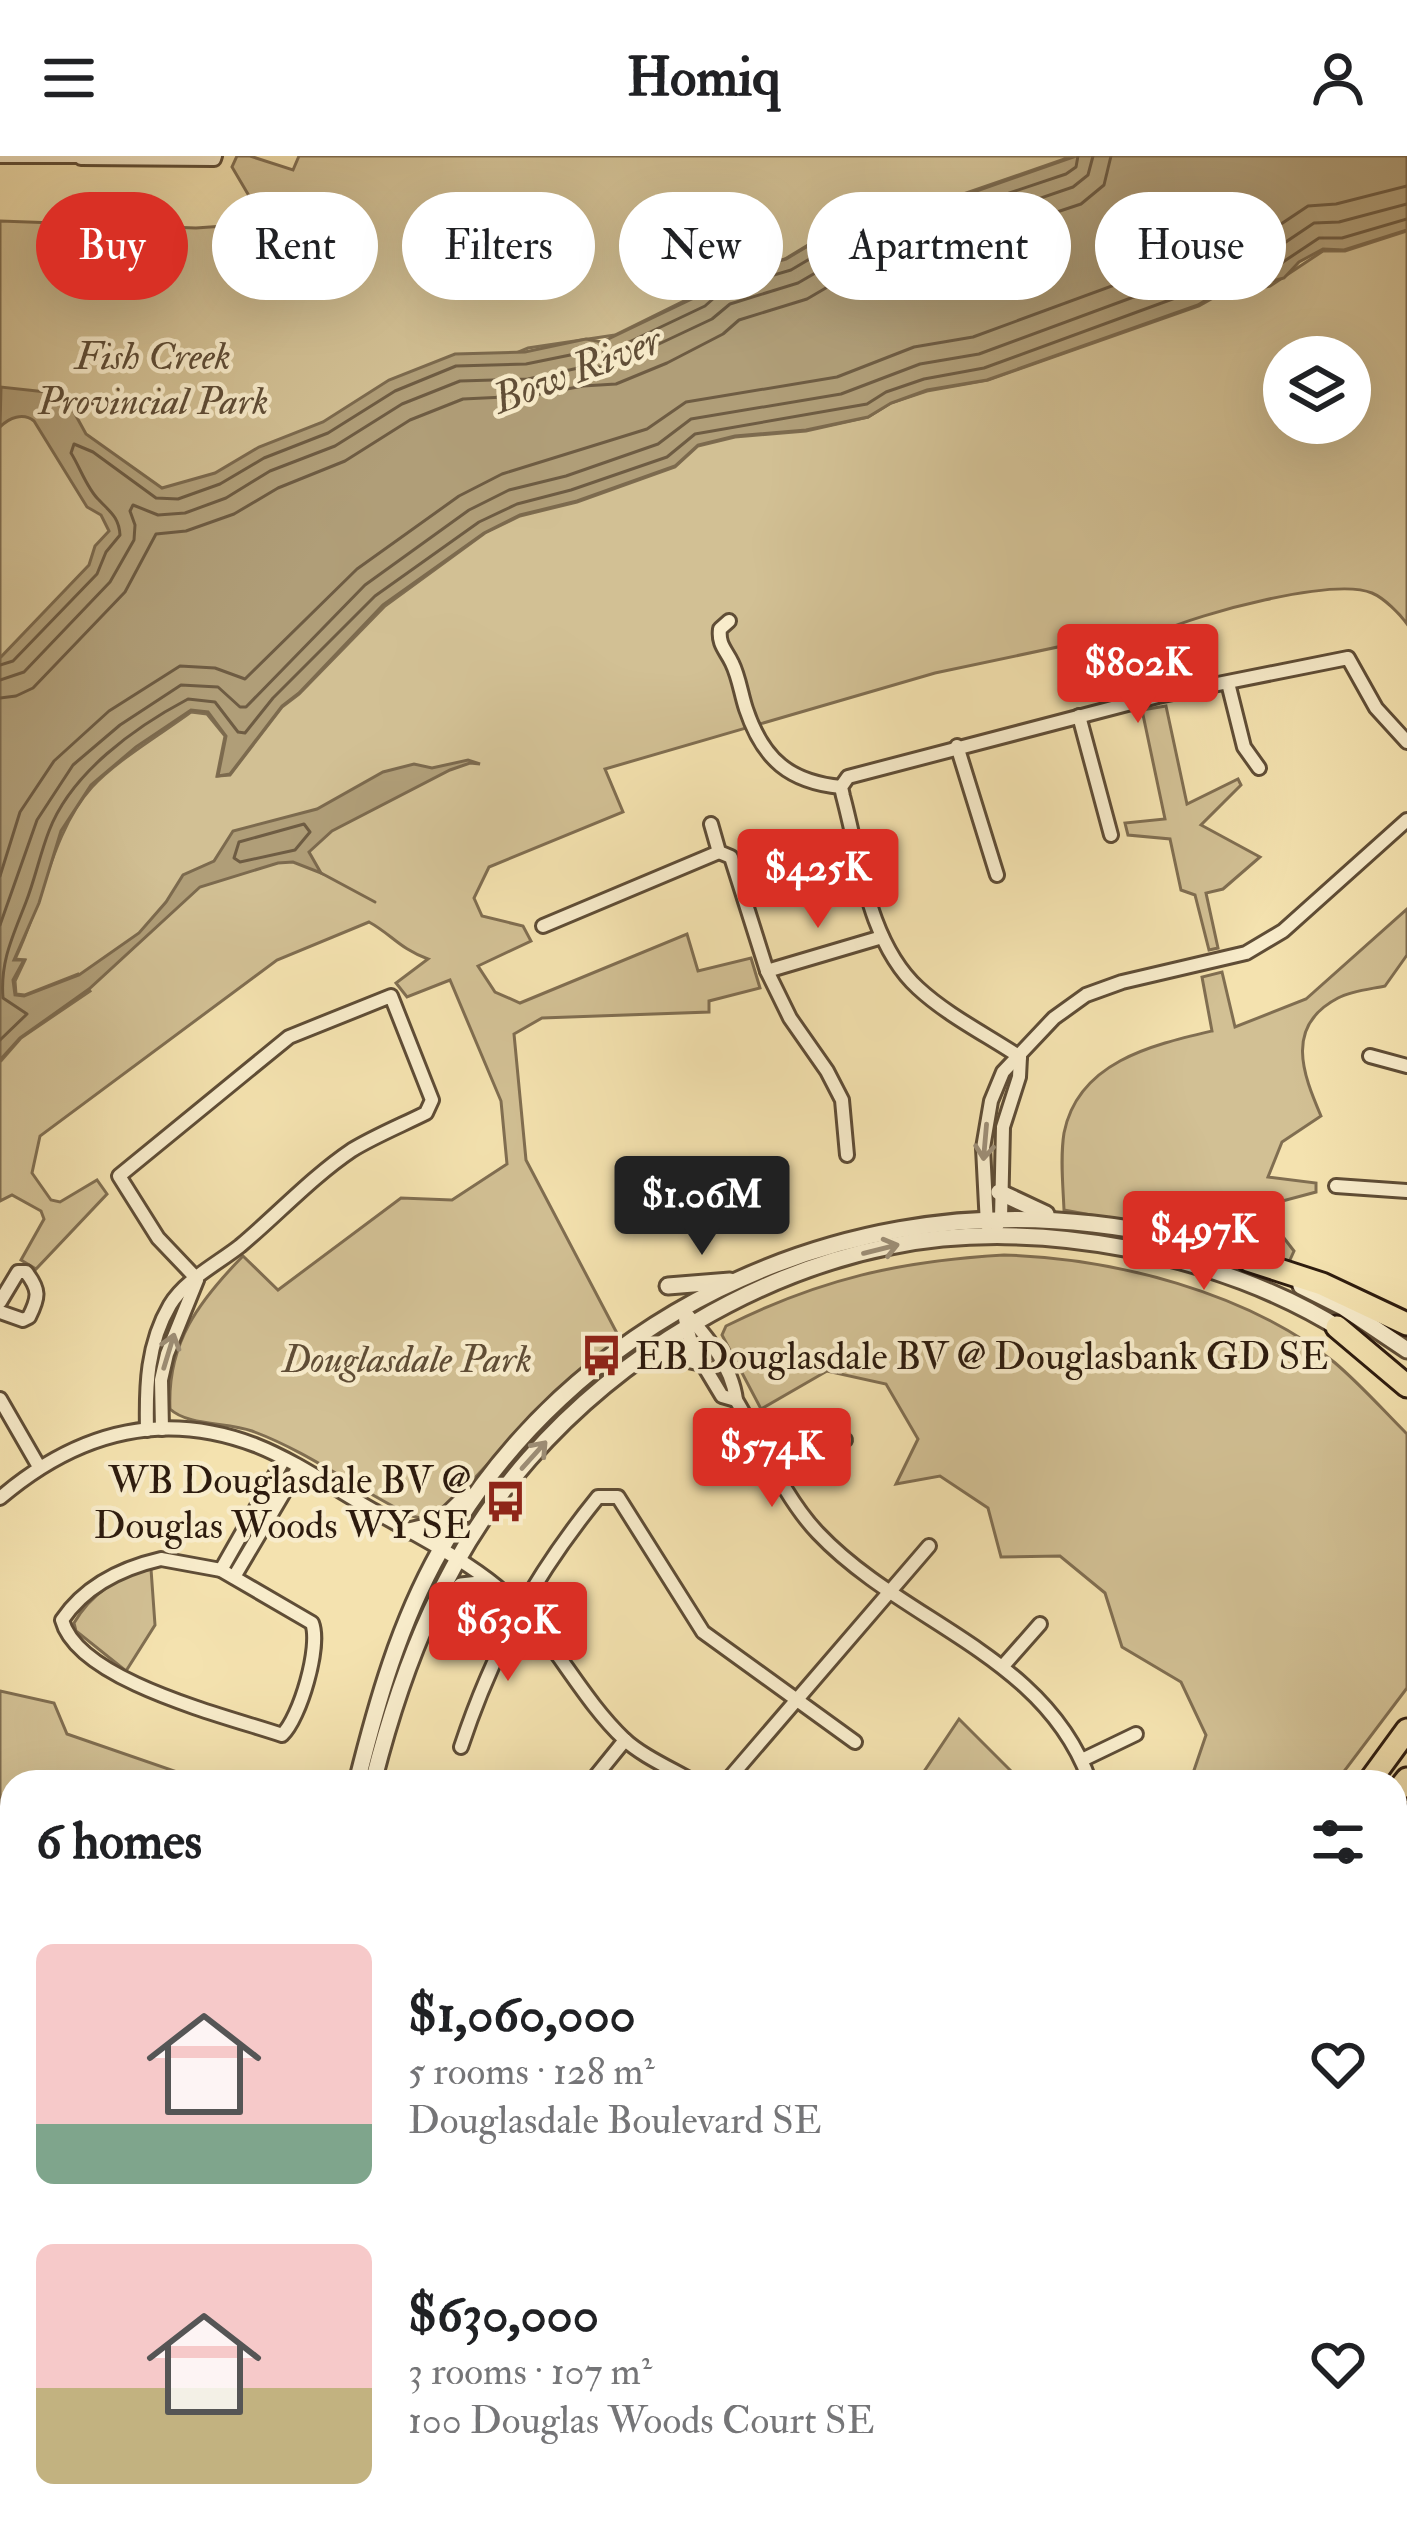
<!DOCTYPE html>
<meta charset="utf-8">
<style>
body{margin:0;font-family:"IM FELL Double Pica",serif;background:#f2f2f2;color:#202124;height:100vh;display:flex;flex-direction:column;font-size:45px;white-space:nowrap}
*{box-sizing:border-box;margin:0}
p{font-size:39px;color:#757577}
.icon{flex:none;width:66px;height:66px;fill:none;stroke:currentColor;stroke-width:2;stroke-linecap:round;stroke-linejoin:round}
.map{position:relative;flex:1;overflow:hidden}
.side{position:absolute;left:0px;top:1614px;width:1407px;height:771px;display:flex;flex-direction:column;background:#fff;border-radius:36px 36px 0 0;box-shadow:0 12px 48px #0002}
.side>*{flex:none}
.top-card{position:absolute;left:36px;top:36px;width:1335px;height:108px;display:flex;gap:24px}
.tools{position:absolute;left:1263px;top:180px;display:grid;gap:24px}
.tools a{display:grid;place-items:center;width:108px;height:108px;border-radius:50%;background:#fff;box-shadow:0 12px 48px #0002;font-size:60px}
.price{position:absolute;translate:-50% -102px;padding:0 27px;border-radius:12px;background:#d93025;color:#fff;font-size:39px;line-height:78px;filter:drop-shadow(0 3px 6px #0008)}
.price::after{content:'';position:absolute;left:50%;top:72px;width:36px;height:27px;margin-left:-18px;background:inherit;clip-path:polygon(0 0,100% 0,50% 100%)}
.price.on{background:#222;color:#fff}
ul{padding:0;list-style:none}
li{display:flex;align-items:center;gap:36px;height:300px;padding:0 36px}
li span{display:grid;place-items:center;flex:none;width:336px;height:240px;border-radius:18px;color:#555}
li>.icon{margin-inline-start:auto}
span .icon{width:144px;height:144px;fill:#fffc;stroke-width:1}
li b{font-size:51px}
h2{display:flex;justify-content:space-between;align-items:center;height:144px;padding:0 36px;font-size:51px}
.tag{padding:0 42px;border-radius:54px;background:#fff;box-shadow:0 12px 48px #0002;font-size:42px;line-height:108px}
.tag.on{background:#d93025;color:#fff}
header{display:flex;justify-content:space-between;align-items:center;height:156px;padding:0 36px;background:#fff;font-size:54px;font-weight:800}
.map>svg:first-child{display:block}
.green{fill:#d2c094;stroke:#806e51;stroke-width:3;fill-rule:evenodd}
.water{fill:#b09e78;stroke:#7c6a4e;stroke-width:3}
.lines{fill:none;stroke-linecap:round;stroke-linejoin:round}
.shore{stroke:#6e5c43;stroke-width:3}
.stream{stroke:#7c6a4e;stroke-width:3}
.minor-casing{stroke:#5f4d36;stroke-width:18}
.tertiary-casing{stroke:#5f4d36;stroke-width:21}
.motorway-casing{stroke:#2d1b0e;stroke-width:27}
.minor{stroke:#f8eccb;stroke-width:12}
.tertiary{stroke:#f8eccb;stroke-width:15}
.motorway{stroke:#f4e2af;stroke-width:21}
.oneway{stroke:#9d8e76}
.labels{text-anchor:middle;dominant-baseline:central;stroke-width:9;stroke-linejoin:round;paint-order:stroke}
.park-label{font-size:39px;font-style:italic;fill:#5f4d36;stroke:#f8eccb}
.poi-label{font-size:39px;fill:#2d1b0e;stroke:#f8eccb;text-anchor:start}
.water-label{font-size:42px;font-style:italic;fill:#614f38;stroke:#f8eccb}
</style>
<header><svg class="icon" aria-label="menu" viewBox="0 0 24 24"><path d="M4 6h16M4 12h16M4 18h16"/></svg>Homiq<svg class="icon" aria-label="person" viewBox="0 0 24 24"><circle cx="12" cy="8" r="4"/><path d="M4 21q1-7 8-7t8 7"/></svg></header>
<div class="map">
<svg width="1407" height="2384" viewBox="0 0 1407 2384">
<rect width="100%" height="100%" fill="#f4e2af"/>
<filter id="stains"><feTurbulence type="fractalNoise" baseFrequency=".00167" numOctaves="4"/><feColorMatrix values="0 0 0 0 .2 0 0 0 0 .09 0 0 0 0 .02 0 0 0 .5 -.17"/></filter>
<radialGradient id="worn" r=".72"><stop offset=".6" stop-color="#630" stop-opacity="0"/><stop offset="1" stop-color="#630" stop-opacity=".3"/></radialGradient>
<g class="green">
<path d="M 237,0 L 250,0 L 293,14 L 299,0 L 1073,0 L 917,54 L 846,66 L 785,103 L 716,122 L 700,137 L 615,179 L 528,192 L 456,222 L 0,592 L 0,65 L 196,72 L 265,67 L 232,11 Z"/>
<path d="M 1407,75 L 1407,468 C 1400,458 1384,442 1372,437 C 1334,421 1197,458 1160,476 L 1165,531 L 1135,537 L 1127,501 L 1105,481 L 935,517 L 605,613 L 623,656 L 489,711 L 474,742 L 482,760 L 523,770 L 531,785 L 478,810 L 495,836 L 520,847 L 687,778 L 698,815 L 751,802 L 760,832 L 709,845 L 709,856 L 542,862 L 514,878 L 526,1004 L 620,1183 L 540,1252 L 442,1357 L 429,1364 L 412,1360 C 358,1334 309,1296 252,1275 C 228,1266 188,1270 170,1253 C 167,1187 199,1145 243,1100 L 278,1134 L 401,1042 L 452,1044 L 507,1008 L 501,945 L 450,824 L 407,841 L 396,827 L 428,803 C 400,793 391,778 369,766 L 277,804 L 40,980 L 32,1017 L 51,1044 L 60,1046 L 97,1024 L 107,1038 L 36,1113 L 21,1104 L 44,1063 L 41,1055 L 12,1039 L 0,1045 L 0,906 L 21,882 L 90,835 L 78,818 L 25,839 L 16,838 L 15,825 L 25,804 L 15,803 C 42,749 52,675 92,631 C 117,604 161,578 191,556 L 207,558 L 225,580 L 217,620 L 230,619 L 282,551 L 299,538 L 385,450 L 485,377 L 520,360 L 577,346 L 675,311 L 698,290 L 735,281 L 806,275 L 868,261 L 891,247 L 927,235 L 988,224 L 1199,150 L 1213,142 L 1270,130 L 1323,95 L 1345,95 ZM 1284,201 L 1350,201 L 1350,267 L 1284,267 Z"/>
<path d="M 1166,550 L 1187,648 L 1238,623 L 1241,629 L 1201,669 L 1260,701 L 1223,733 L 1206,737 L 1218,792 L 1209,794 L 1195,739 L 1181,734 L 1170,683 L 1128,679 L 1125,667 L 1165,663 L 1142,554 Z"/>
<path d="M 1407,753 L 1407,799 L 1385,830 C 1371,833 1351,835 1338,842 C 1284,870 1303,918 1321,960 L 1282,986 L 1268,1021 L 1316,1027 L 1316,1036 L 1271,1048 L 1277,1073 L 1294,1095 L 1289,1106 L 1199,1079 L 1064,1054 C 1063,1029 1060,1002 1064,977 C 1078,906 1152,889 1212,875 L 1202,821 L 1222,816 L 1235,871 L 1306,843 Z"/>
<path d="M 1004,1099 C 1113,1102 1247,1136 1334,1206 C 1360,1228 1383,1254 1407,1278 L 1407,1532 L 1336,1626 L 1190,1626 L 1206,1579 L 1181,1526 L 1122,1491 L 1105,1437 L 1060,1400 L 1001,1401 L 988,1352 L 940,1320 L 896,1328 L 918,1283 L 886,1228 L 827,1215 L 761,1253 L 722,1179 L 726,1170 C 820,1123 900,1105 1004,1099 Z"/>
<path d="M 151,1413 L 155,1469 L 126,1515 L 76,1475 L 74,1467 C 91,1438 118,1420 151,1413 Z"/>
<path d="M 0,1535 L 54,1547 L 67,1578 L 206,1626 L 12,1626 L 12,1705 L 0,1720 Z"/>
<path d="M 959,1563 L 1016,1620 L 1018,1626 L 917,1626 Z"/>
<path d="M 12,2053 L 12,2221 L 0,2213 L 0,2069 Z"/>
<path d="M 1395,2242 L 1407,2248 L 1407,2384 L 1398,2384 L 1385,2373 L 1395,2373 Z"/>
<path d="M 317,2373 L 463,2373 L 454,2384 L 313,2384 Z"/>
</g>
<path class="water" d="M 1076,0 L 1407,0 L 1407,74 L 1344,94 L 1323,93 L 1299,106 L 1284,122 L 1211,141 L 1198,149 L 987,224 L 927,234 L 891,247 L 868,261 L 806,274 L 735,280 L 698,289 L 675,310 L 577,345 L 520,359 L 484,377 L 383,449 L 299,537 L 282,550 L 230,618 L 218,620 L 226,580 L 208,556 L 191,554 L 136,591 L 91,629 L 61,675 L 39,747 L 14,804 L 24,804 L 13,824 L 15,839 L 24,840 L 79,819 L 139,777 L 166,746 L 183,719 L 214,705 L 233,675 L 317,653 L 383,616 L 414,608 L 432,612 L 468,604 L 480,608 L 470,607 L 450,614 L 332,675 L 309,696 L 321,717 L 293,706 L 278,707 L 200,731 L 89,833 L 20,882 L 0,904 L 0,502 L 89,409 L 95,390 L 109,375 L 101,359 L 87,351 L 34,265 C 23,256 9,262 0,271 L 1,231 L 64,238 L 86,278 L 162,332 L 215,317 L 259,291 L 323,266 L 389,224 L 455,198 L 525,196 L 586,183 L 602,186 L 700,139 L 716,123 L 786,103 L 847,67 L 917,56 Z"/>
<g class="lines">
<g class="shore">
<path d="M 0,509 L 13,505 L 97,418 L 106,396 L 120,379 C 119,361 110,356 99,344 C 87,333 80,311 71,297 L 74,288 L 93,296 L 156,342 L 178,343 L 220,328 L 264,302 L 328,277 L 395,235 L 456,210 L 526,208 L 585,196 L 606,197 L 705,150 L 723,134 L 791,114 L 850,79 L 920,67 L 1066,18 L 1076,11 L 1078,0"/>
<path d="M 0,524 L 24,516 L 110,426 L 134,384 L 135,369 L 130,355 L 133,349 L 158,359 L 185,357 L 226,342 L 270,315 L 335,290 L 402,248 L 460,225 L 528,223 L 583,211 L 610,211 L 712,163 L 730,148 L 798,127 L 855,94 L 924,82 L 1073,31 L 1088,19 L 1093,0"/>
<path d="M 0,542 L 16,540 L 33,532 L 125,436 L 156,378 L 186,375 L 234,358 L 278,332 L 345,305 L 410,264 L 463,243 L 529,240 L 583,230 L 616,228 L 667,207 L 723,178 L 739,164 L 807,143 L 860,112 L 931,98 L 1081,48 L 1104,29 L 1111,0"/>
<path d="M 304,668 L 310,676 L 295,694 L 240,706 L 234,702 L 239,686 Z"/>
<path d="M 0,720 L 20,656 L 54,605 L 109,555 L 180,510 L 215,512 L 245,523 L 357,413 L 459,340 L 502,318 L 647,273 L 686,246 L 837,221 L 914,191 L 973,181 L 1199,98 L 1254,86 L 1308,50 L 1336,48 L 1407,30"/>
<path d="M 0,769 L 37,664 L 73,609 L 120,569 L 181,529 L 218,531 L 240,551 L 246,551 L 365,429 L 469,354 L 509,334 L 566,320 L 658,288 L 691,263 L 841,238 L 920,208 L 979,198 L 1204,115 L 1262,102 L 1314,67 L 1339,66 L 1407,48"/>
<path d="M 0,884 L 27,858 L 3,842 C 0,805 13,780 26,746 C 35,723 40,698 49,675 C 71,617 135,571 188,543 L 215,546 L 238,576 L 245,577 L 273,542 L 375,440 L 479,366 L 517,348 L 571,334 L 667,301 L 695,278 L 867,248 L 886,236 L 924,223 L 984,212 L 1208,130 L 1268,116 L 1319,82 L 1342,82 L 1407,63"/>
</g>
<path class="stream" d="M 321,717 L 375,746"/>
<defs>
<g id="minor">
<path d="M 0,0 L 81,0"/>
<path d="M 81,2 L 214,3 L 215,0"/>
<path d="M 729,465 L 720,473 C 718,489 726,494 732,507 C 739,521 741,538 746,553 C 763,604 790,626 841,631"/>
<path d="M 1228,527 L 1244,591 L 1259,612"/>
<path d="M 1079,560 L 1111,679"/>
<path d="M 957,590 L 997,719"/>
<path d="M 711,668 L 719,696 L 731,701 L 767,815 L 790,862 L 827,915 L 842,944 L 847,999"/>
<path d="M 543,770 L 719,696"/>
<path d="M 767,815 L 882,781"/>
<path d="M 1370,900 L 1407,910"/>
<path d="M 1020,901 C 987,879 947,859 918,832 C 868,786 860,703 843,640 L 841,631 L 848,621 L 1158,540 L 1348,502 L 1376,552 L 1407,586"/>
<path d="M 1336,1030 L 1407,1035"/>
<path d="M 987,1069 L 983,992 L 991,945 L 1003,916 L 1054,862 L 1086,839 L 1122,826 L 1246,797 L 1283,775 L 1407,664"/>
<path d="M 997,1070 L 1001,1062 L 1003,971 L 1019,921 L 1020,901"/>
<path d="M 0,1146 L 18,1116 L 26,1116 C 40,1134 39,1141 29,1161 L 23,1164 L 0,1156"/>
<path d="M 682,1153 C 705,1178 732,1209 736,1244 C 762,1287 783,1340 818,1377 C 903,1467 1046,1499 1090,1626"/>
<path d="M 685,1163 L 692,1190 L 722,1240 L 736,1244"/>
<path d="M 0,1243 L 38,1309"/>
<path d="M 162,1273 L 161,1224 L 167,1198 L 197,1124"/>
<path d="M 147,1274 C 146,1230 147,1188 170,1149 C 185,1124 217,1108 240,1090 C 277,1059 312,1021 352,994 C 375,980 402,969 426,957 L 432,944 L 391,840 L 289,881 L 119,1020 L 158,1082 L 197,1123"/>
<path d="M 783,1324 L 845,1284"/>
<path d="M 0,1342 C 75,1278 160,1253 255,1289 C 298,1306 336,1334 376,1356 C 424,1384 482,1411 521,1453 C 558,1492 584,1545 624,1583 C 642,1600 672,1613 694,1626"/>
<path d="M 161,1403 L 221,1414 L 312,1467 C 321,1490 300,1562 282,1579 C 226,1560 78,1525 62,1464 C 85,1430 122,1412 161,1403 Z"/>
<path d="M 221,1414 L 284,1303"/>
<path d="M 234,1421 L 299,1311"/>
<path d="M 1003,1510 L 1040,1468"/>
<path d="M 461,1591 C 493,1495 534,1420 598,1341 L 618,1341 L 703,1476 L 855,1586"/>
<path d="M 1082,1604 L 1136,1578"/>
<path d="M 591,1626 L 625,1584"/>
<path d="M 726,1626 L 929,1390"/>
<path d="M 0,1822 L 12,1811"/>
<path d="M 0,1872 L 12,1886"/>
<path d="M 1395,2089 L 1407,2096"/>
<path d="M 96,2373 L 108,2384"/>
<path d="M 759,2373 L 781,2384"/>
<path d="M 258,2384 L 262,2373"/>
<path d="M 634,2384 L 642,2373"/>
<path d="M 1036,2384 L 1042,2373"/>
</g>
<g id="tertiary">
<path d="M 999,1036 L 1046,1058"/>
<path d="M 668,1130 L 730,1125"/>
<path d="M 1301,1130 L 1343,1151 L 1407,1194"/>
<path d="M 645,1205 L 667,1199 L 700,1206"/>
<path d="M 409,1375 L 438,1368 L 467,1340"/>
<path d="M 435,1459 L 461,1430 L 489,1427"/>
<path d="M 357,1626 C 377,1546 399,1468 440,1395 C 569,1165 834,1037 1093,1068 C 1147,1074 1203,1085 1252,1106"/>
<path d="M 373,1626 C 403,1507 447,1396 529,1303 C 620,1199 755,1117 891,1090 C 1034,1060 1222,1097 1345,1176"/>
<path d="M 0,2022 L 12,2009"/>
<path d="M 0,2048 L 12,2034"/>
</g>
<g id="motorway">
<path d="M 1248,1104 L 1322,1128 L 1407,1168"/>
<path d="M 1337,1171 L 1407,1230"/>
<path d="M 1369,1626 L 1407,1574"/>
<path d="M 1395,1638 L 1407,1623"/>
<path d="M 1395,1675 L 1407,1660"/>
<path d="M 1395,1731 L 1407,1720"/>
<path d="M 933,2384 L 939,2373"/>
<path d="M 958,2384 L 964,2373"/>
</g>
</defs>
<use href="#minor" class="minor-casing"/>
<use href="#tertiary" class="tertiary-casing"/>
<use href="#motorway" class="motorway-casing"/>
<use href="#minor" class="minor"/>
<use href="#tertiary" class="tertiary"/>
<use href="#motorway" class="motorway"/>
</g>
<defs><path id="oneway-shaft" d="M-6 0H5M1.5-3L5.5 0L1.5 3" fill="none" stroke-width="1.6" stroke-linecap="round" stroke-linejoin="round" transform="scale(3)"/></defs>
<g class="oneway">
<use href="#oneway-shaft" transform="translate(985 986) rotate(95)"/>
<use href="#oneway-shaft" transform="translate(881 1093) rotate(-14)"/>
<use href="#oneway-shaft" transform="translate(169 1195) rotate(-73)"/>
<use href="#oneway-shaft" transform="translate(534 1299) rotate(-48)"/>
</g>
<defs>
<symbol id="bus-bare" viewBox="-9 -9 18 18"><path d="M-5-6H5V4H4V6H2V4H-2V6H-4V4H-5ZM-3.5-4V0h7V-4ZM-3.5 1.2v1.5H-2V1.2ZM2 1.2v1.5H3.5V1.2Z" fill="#8f2418" stroke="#f8eccb" stroke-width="2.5" paint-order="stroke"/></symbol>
</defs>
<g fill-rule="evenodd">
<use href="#bus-bare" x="572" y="1170" width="59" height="59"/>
<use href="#bus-bare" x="476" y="1316" width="59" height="59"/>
</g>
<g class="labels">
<g class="park-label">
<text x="153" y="200">Fish Creek<tspan x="153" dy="45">Provincial Park</tspan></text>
<text x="407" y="1203">Douglasdale Park</text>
</g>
<g class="poi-label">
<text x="635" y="1200">EB Douglasdale BV @ Douglasbank GD SE</text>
<text x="471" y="1324" text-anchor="end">WB Douglasdale BV @<tspan x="471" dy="45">Douglas Woods WY SE</tspan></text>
</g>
<g class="water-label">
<text transform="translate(577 214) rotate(-21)">Bow River</text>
</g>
</g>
<rect width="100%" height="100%" filter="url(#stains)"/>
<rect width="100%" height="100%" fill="url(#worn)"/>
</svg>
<div class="tools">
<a><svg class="icon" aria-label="layers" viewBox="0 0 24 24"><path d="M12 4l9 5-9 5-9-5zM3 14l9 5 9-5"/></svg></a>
</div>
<b class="price" style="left:1138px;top:570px">$802K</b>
<b class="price" style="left:818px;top:775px">$425K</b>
<b class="price on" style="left:702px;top:1102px">$1.06M</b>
<b class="price" style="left:1204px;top:1137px">$497K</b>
<b class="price" style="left:772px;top:1354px">$574K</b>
<b class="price" style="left:508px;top:1528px">$630K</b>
<div class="top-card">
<a class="tag on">Buy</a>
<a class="tag">Rent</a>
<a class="tag">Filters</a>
<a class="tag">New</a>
<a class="tag">Apartment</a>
<a class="tag">House</a>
</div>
<section class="side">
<h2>6 homes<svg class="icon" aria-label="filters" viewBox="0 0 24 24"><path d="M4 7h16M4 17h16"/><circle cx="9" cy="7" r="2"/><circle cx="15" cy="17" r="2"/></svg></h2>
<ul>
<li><span style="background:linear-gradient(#f6c9c9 75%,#7fa58c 0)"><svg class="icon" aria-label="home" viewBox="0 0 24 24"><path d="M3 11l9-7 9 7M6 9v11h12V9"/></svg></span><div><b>$1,060,000</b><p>5 rooms · 128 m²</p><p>Douglasdale Boulevard SE</p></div><svg class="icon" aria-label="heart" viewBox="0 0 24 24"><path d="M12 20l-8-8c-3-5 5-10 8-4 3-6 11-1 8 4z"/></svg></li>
<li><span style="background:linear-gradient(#f6c9c9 60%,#c2b280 0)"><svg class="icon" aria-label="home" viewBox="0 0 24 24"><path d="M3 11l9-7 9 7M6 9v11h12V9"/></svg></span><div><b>$630,000</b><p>3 rooms · 107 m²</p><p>100 Douglas Woods Court SE</p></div><svg class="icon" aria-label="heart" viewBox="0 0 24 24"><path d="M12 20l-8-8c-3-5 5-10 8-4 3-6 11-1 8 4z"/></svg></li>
</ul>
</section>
</div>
